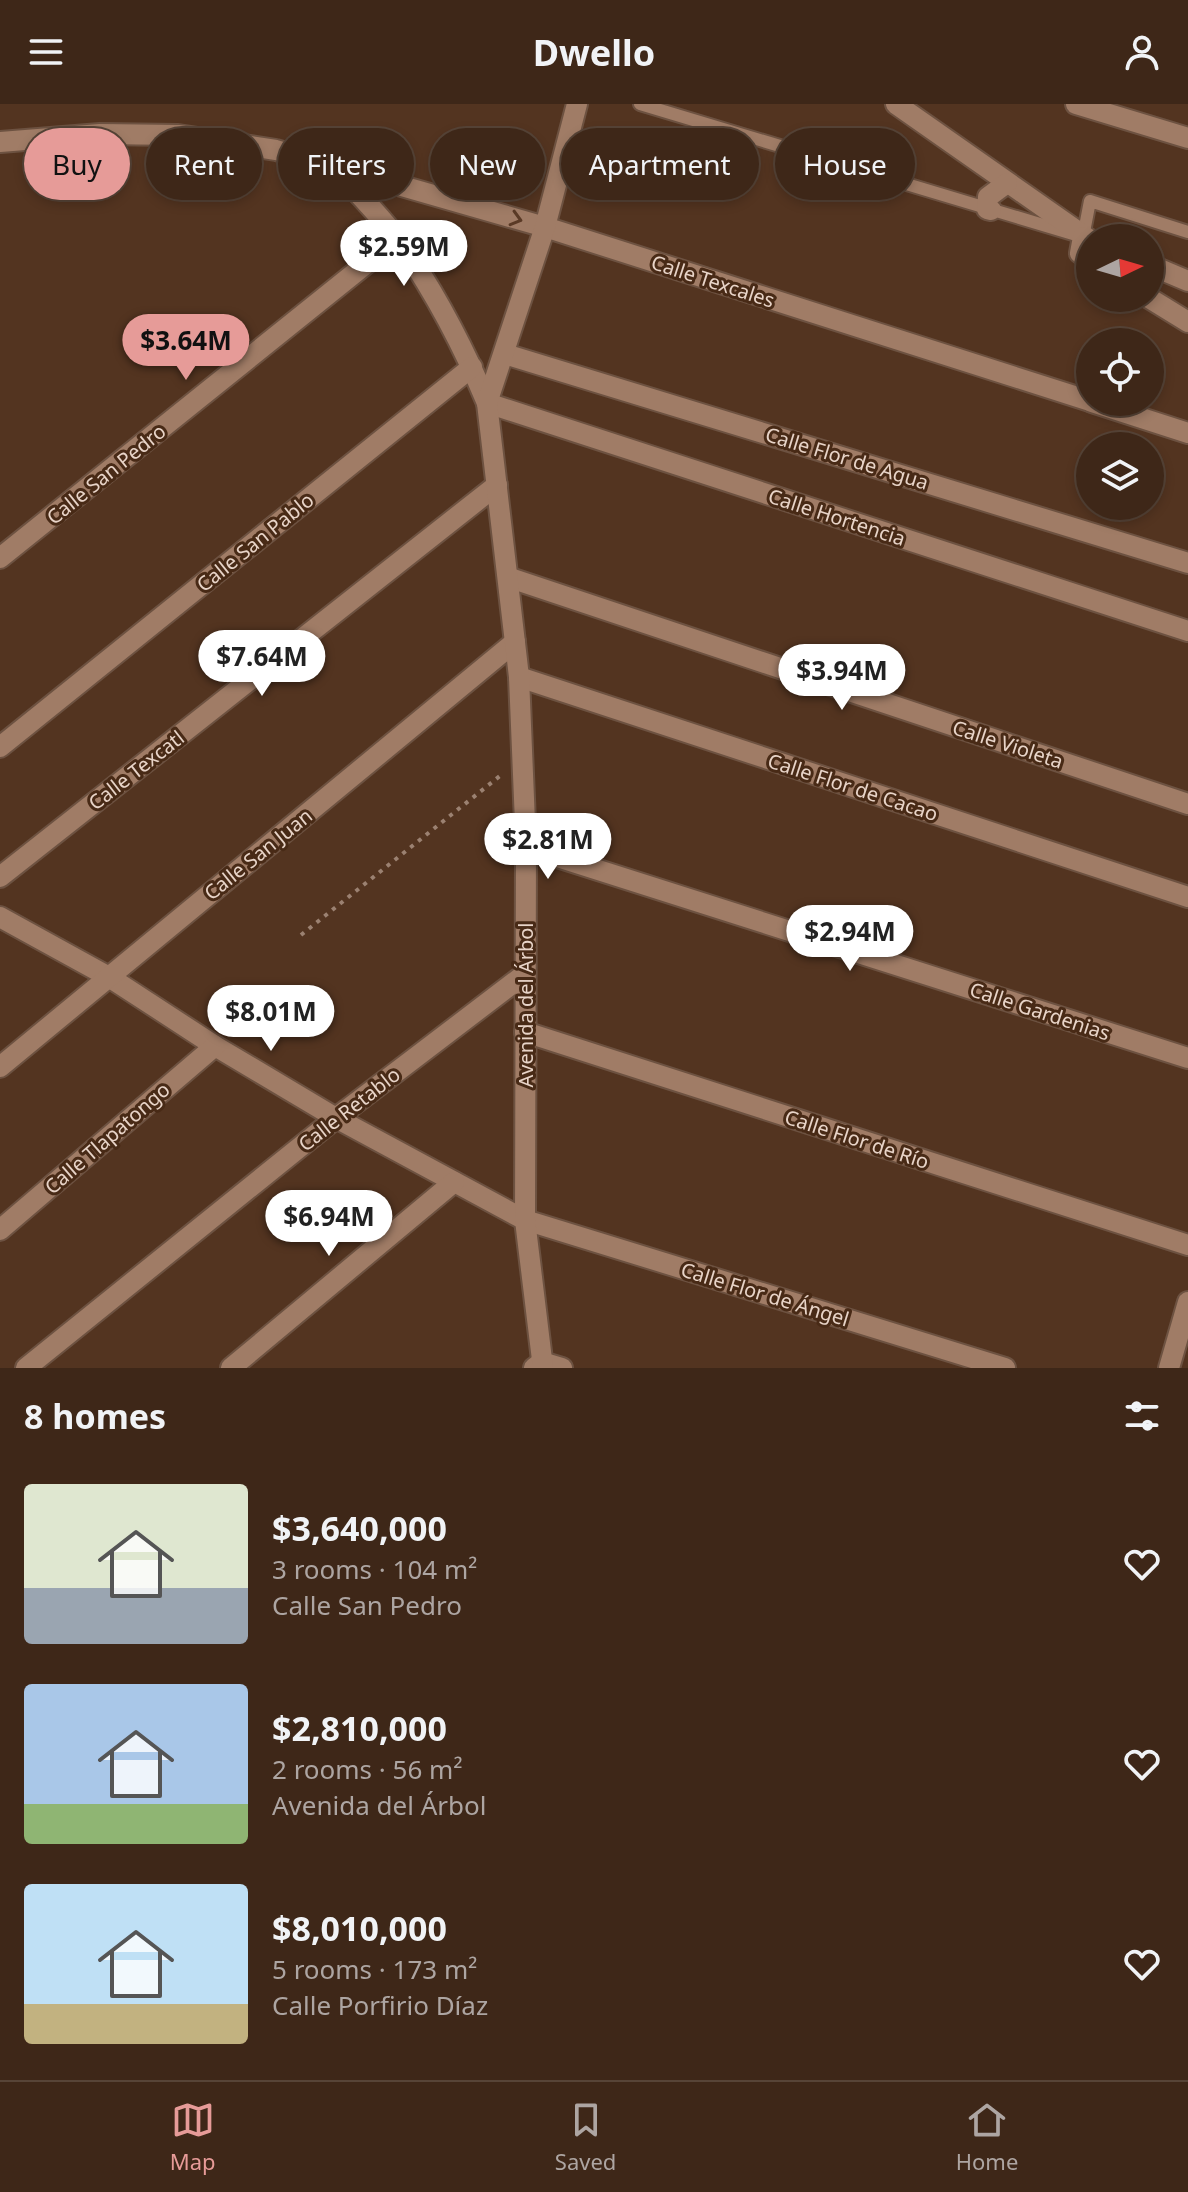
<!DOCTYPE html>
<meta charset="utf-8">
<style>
body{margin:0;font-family:"Noto Sans",sans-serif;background:#493325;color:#f1f3f6;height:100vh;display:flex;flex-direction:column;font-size:30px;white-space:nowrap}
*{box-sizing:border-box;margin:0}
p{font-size:26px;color:#ada5a2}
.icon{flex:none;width:44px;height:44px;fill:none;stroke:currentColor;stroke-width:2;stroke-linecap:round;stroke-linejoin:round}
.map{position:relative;height:1264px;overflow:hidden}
.sheet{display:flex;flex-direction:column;background:#3e2718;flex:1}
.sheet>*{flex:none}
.top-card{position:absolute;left:24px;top:24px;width:1140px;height:72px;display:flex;gap:16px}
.needle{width:52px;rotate:85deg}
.buttons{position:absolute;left:1076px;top:120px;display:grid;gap:16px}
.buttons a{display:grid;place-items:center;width:88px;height:88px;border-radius:50%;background:#3e2718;box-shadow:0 4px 12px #0003,0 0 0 2px #574437;font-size:40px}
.price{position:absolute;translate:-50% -68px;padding:0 18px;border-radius:28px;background:#fff;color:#222;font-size:26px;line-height:52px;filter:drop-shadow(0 2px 4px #0008)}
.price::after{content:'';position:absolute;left:50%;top:48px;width:24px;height:18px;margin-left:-12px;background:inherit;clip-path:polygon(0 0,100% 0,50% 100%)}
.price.on{background:#e69b98;color:#111}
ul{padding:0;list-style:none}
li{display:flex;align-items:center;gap:24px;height:200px;padding:0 24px}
li span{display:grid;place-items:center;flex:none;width:224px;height:160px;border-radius:8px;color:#555}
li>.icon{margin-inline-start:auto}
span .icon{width:96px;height:96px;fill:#fffc;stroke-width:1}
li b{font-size:34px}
h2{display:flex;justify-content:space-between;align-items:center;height:96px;padding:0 24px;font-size:34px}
.pill{padding:0 28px;border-radius:36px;background:#3e2718;box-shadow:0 4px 12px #0003,0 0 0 2px #574437;font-size:28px;line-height:72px}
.pill.on{background:#e69b98;color:#111}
header{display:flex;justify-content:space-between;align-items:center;height:104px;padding:0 24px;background:#3e2718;font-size:36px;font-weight:700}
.dock{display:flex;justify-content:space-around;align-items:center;height:112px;border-top:2px solid #574437;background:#3e2718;font-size:22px;color:#ada5a2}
.dock a{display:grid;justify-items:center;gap:4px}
.dock .on{color:#e69b98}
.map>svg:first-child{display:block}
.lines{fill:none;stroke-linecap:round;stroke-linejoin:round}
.service-casing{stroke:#6d5241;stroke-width:16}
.minor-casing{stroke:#6d5241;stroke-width:24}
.tertiary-casing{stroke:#6d5241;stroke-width:24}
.path{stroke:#9b8171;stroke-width:4;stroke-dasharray:4 6;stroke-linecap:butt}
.service{stroke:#a07c66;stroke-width:12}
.minor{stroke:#a07c66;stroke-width:20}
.tertiary{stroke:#a07c66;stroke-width:20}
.oneway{stroke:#5a3a26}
.labels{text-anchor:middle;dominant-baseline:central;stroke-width:6;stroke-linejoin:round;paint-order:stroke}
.street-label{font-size:20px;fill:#e8d4c8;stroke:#482a16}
</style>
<header><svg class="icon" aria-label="menu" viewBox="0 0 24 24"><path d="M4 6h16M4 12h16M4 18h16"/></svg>Dwello<svg class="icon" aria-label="person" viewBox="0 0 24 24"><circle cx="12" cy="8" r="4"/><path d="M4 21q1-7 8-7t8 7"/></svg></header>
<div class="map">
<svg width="1188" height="1264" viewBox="0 0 1188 1264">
<rect width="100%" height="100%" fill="#533420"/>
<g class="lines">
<defs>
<path id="service" d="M 640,0 L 1083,133 L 1090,97 L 1188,128"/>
<g id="minor">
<path d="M 896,0 L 1090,136"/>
<path d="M 1076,0 L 1188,34"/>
<path d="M 0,38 L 100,30 L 178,31 L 276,46 L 545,123 L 1090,297"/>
<path d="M 334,63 C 356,88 380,111 399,137 C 435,188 463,242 487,299 L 1188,527"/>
<path d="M 991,106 L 987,105 L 988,93 L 1007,79"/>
<path d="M 1083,133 L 1080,149 L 1090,156"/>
<path d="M 1150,161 L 1188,177"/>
<path d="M 1149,194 L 1188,218"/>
<path d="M 505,250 L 1188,459"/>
<path d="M 1092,298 L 1188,329"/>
<path d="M 0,454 L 397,135"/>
<path d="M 510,474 L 1188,700"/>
<path d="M 519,573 L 1188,793"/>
<path d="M 0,643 L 472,263"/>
<path d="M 526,743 L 1188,954"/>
<path d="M 0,773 L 497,381"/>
<path d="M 0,813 L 109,873 L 215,942 L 336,1014 L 525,1116 L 1005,1264"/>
<path d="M 525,928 L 1188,1141"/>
<path d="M 0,963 L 515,538"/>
<path d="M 0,1126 L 215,942"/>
<path d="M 26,1264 L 336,1014 L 525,870"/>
<path d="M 231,1264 L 454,1078"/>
<path d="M 534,1264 L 542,1258 L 562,1264"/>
</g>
<g id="tertiary">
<path d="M 543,1264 L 525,1116 L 526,743 L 519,573 L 487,299 L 545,123 L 577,0"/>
<path d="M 1169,1264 L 1188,1198"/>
</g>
</defs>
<use href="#service" class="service-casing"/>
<use href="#minor" class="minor-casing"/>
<use href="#tertiary" class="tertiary-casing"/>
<path class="path" d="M 301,831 L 501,671"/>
<use href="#service" class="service"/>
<use href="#minor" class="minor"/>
<use href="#tertiary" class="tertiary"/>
</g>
<defs><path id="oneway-chevron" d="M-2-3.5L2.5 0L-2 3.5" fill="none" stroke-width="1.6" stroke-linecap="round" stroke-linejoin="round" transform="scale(2)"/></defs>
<use class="oneway" href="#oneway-chevron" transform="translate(516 115) rotate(16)"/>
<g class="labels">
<g class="street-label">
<text transform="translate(713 177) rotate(18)">Calle Texcales</text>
<text transform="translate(847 354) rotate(17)">Calle Flor de Agua</text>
<text transform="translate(106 370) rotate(-39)">Calle San Pedro</text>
<text transform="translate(837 413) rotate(18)">Calle Hortencia</text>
<text transform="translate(255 438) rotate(-39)">Calle San Pablo</text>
<text transform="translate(1008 640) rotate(18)">Calle Violeta</text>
<text transform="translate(136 666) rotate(-38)">Calle Texcatl</text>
<text transform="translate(853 683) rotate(18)">Calle Flor de Cacao</text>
<text transform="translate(258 750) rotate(-39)">Calle San Juan</text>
<text transform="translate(525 901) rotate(-90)">Avenida del Árbol</text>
<text transform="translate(1040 907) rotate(18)">Calle Gardenias</text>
<text transform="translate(349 1005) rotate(-38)">Calle Retablo</text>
<text transform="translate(107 1034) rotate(-41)">Calle Tlapatongo</text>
<text transform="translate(857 1035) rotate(18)">Calle Flor de Río</text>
<text transform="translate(765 1190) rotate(17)">Calle Flor de Ángel</text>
</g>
</g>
</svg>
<div class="buttons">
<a><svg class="needle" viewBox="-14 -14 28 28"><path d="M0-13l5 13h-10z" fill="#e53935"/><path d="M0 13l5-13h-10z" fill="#ada5a2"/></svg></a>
<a><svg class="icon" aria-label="locate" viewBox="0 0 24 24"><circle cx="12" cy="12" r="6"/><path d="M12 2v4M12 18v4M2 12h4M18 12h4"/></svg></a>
<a><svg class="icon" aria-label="layers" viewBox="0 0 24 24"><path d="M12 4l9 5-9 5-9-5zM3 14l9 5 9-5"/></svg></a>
</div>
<b class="price" style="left:404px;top:184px">$2.59M</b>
<b class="price on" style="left:186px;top:278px">$3.64M</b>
<b class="price" style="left:262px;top:594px">$7.64M</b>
<b class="price" style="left:842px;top:608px">$3.94M</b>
<b class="price" style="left:548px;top:777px">$2.81M</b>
<b class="price" style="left:850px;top:869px">$2.94M</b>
<b class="price" style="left:271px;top:949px">$8.01M</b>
<b class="price" style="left:329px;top:1154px">$6.94M</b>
<div class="top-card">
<a class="pill on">Buy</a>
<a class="pill">Rent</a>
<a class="pill">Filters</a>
<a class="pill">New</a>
<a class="pill">Apartment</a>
<a class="pill">House</a>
</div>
</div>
<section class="sheet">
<h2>8 homes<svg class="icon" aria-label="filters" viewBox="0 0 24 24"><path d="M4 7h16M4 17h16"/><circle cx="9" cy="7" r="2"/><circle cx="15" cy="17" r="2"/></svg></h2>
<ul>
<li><span style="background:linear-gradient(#dfe7d0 65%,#9aa5b1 0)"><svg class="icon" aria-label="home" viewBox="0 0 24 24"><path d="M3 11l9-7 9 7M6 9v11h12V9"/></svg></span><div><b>$3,640,000</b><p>3 rooms · 104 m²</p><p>Calle San Pedro</p></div><svg class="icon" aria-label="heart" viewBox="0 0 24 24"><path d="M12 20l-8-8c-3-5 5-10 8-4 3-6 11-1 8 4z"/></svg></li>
<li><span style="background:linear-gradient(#a9c7e8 75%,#8fb573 0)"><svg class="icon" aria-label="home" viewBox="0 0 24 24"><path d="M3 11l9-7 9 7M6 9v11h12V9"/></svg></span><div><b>$2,810,000</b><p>2 rooms · 56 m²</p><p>Avenida del Árbol</p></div><svg class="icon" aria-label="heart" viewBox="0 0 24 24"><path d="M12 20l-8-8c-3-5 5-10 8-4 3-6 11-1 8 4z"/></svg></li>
<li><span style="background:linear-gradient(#bfe0f5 75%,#c2b280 0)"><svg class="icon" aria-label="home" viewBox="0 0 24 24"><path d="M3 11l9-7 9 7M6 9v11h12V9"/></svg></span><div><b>$8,010,000</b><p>5 rooms · 173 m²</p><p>Calle Porfirio Díaz</p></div><svg class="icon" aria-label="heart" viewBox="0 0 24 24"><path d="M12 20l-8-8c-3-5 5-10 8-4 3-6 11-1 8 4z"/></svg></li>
</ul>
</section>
<nav class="dock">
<a class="on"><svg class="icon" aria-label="map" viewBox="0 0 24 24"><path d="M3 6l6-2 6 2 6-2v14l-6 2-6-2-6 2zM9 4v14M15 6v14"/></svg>Map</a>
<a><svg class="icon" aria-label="saved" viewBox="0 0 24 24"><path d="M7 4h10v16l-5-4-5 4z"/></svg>Saved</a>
<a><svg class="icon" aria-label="home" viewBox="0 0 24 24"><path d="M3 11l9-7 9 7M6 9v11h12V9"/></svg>Home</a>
</nav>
